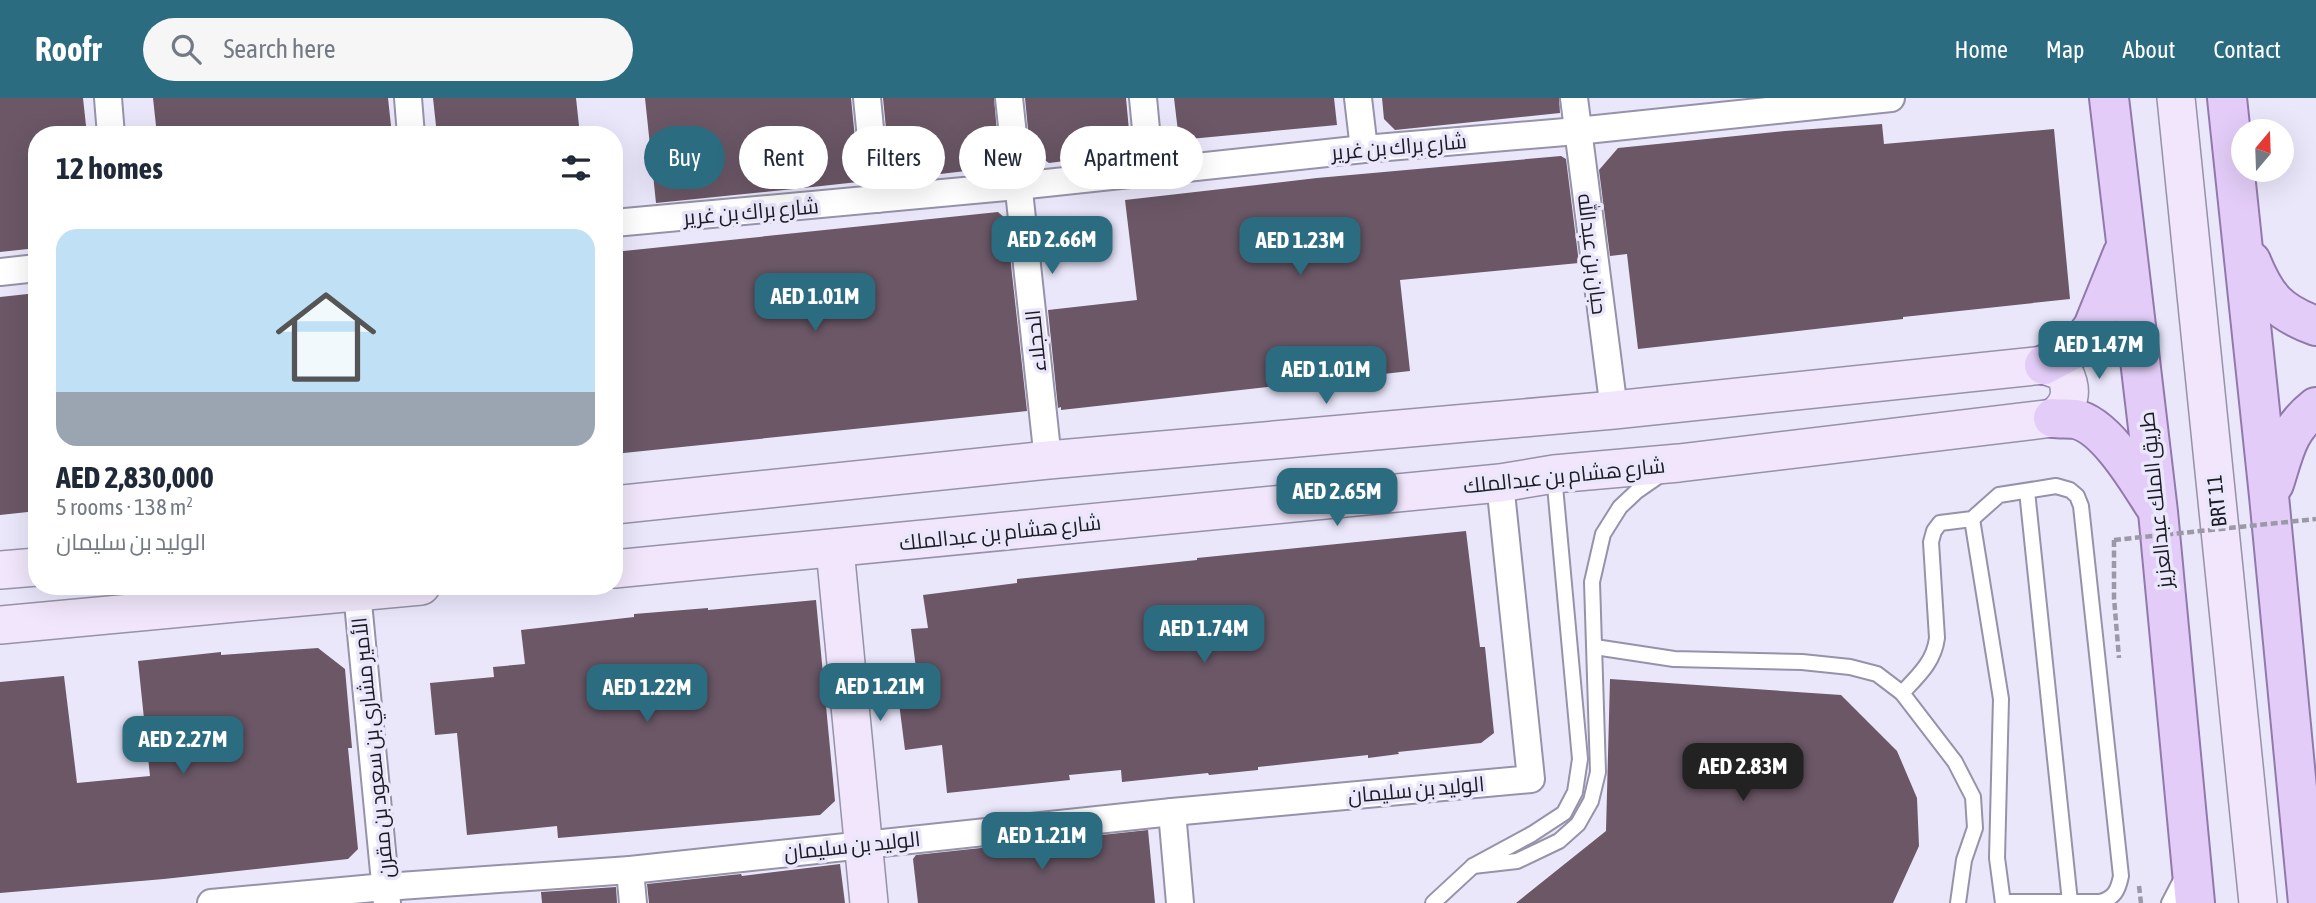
<!DOCTYPE html>
<meta charset="utf-8">
<style>
body{margin:0;font-family:"Asap Condensed",Cairo,sans-serif;background:#f6f6f7;color:#1f2937;height:100vh;display:flex;flex-direction:column;font-size:26px;white-space:nowrap}
*{box-sizing:border-box;margin:0}
p{font-size:23px;color:#747a83}
.icon{flex:none;width:38px;height:38px;fill:none;stroke:currentColor;stroke-width:2;stroke-linecap:round;stroke-linejoin:round}
.map{position:relative;flex:1;overflow:hidden}
.sheet{position:absolute;left:28px;top:28px;width:595px;height:469px;display:flex;flex-direction:column;background:#fff;border-radius:28px;box-shadow:0 7px 28px #0002}
.sheet>*{flex:none}
.top-card{position:absolute;left:644px;top:28px;width:665px;height:63px;display:flex;gap:14px}
.needle{width:46px;rotate:19deg}
.buttons{position:absolute;left:2231px;top:21px;display:grid;gap:14px}
.buttons a{display:grid;place-items:center;width:63px;height:63px;border-radius:50%;background:#fff;box-shadow:0 7px 28px #0002;font-size:35px}
.price{position:absolute;translate:-50% -60px;padding:0 16px;border-radius:14px;background:#2c6c80;color:#fff;font-size:23px;line-height:46px;filter:drop-shadow(0 2px 4px #0008)}
.price::after{content:'';position:absolute;left:50%;top:42px;width:21px;height:16px;margin-left:-10px;background:inherit;clip-path:polygon(0 0,100% 0,50% 100%)}
.price.on{background:#222;color:#fff}
ul{padding:0;list-style:none}
li{display:grid;align-content:center;gap:14px;height:371px;padding:0 28px}
li span{display:grid;place-items:center;height:217px;border-radius:21px;color:#555}
li>.icon{margin-inline-start:auto}
span .icon{width:126px;height:126px;fill:#fffc;stroke-width:1}
li b{font-size:30px}
h2{display:flex;justify-content:space-between;align-items:center;height:84px;padding:0 28px;font-size:30px}
.pill{padding:0 24px;border-radius:32px;background:#fff;box-shadow:0 7px 28px #0002;font-size:24px;line-height:63px}
.pill.on{background:#2c6c80;color:#fff}
header{display:flex;align-items:center;gap:42px;box-sizing:border-box;height:98px;padding:0 35px;background:#2c6c80;color:#fff}
header strong{font-size:33px}
nav{display:flex;gap:38px;margin-inline-start:auto;font-size:24px}
.search{width:490px;height:63px;background:#f6f6f7;display:flex;align-items:center;gap:18px;box-sizing:border-box;padding:0 24px;border-radius:38px;color:#747a83;font-size:26px}
.map>svg:first-child{display:block}
.building{fill:#6b5766}
.lines{fill:none;stroke-linecap:round;stroke-linejoin:round}
.lane-casing{stroke:#9692a9;stroke-width:18}
.street-casing{stroke:#9692a9;stroke-width:30}
.secondary-casing{stroke:#9692a9;stroke-width:40}
.primary-casing{stroke:#9279ab;stroke-width:42}
.path{stroke:#9b99a8;stroke-width:4.5;stroke-dasharray:7 3.5;stroke-linecap:butt}
.lane{stroke:#fff;stroke-width:14}
.street{stroke:#fff;stroke-width:26}
.secondary{stroke:#f1e6fb;stroke-width:37}
.primary{stroke:#e3cdf8;stroke-width:38}
.path-bridge{stroke:#9b99a8;stroke-width:4.5;stroke-dasharray:7 3.5;stroke-linecap:butt}
.labels{text-anchor:middle;dominant-baseline:central;stroke-width:7;stroke-linejoin:round;paint-order:stroke}
.street-label{font-size:21px;fill:#1c1b24;stroke:#eae7fb}
</style>
<header>
<strong>Roofr</strong>
<div class="search"><svg class="icon" aria-label="search" viewBox="0 0 24 24"><circle cx="10" cy="10" r="6"/><path d="M15 15l6 6"/></svg>Search here</div>
<nav><a>Home</a><a>Map</a><a>About</a><a>Contact</a></nav>
</header>
<div class="map">
<svg width="2316" height="805" viewBox="0 0 2316 805">
<rect width="100%" height="100%" fill="#eae7fb"/>
<g class="building">
<path d="M 0,0 L 83,0 L 87,37 L 37,37 L 37,150 L 0,154 Z"/>
<path d="M 153,0 L 388,0 L 392,37 L 157,37 Z"/>
<path d="M 433,0 L 576,0 L 580,37 L 437,37 Z"/>
<path d="M 645,0 L 851,0 L 859,81 L 858,84 L 803,90 L 656,105 Z"/>
<path d="M 883,0 L 994,0 L 1000,69 L 906,80 L 889,61 Z"/>
<path d="M 1025,0 L 1126,0 L 1130,43 L 1125,53 L 1120,56 L 1049,65 L 1030,52 Z"/>
<path d="M 1174,0 L 1334,0 L 1337,27 L 1179,42 Z"/>
<path d="M 1382,0 L 1559,0 L 1560,15 L 1395,32 L 1384,21 Z"/>
<path d="M 1882,26 L 1884,46 L 2054,31 L 2070,201 L 1903,219 L 1903,221 L 1638,251 L 1627,156 L 1610,158 L 1599,72 L 1618,50 L 1785,33 Z"/>
<path d="M 1561,58 L 1566,61 L 1579,165 L 1400,182 L 1410,273 L 1061,312 L 1061,309 L 1058,310 L 1048,212 L 1137,202 L 1125,102 L 1317,80 Z"/>
<path d="M 998,114 L 1006,121 L 1027,313 L 614,356 L 614,154 Z"/>
<path d="M 37,195 L 37,413 L 0,417 L 0,199 Z"/>
<path d="M 1466,433 L 1480,549 L 1485,549 L 1494,635 L 1481,645 L 1398,654 L 1399,656 L 1368,660 L 1368,657 L 1258,669 L 1258,672 L 1209,677 L 1208,675 L 1122,684 L 1121,672 L 1069,677 L 1070,682 L 947,695 L 942,647 L 905,652 L 899,605 L 920,602 L 911,531 L 928,530 L 923,497 L 1017,485 L 1017,481 L 1197,462 L 1197,460 Z"/>
<path d="M 816,502 L 835,703 L 820,717 L 558,740 L 557,728 L 467,737 L 457,635 L 435,637 L 430,585 L 494,579 L 493,569 L 525,566 L 521,532 L 634,519 L 634,516 L 708,510 L 708,512 Z"/>
<path d="M 318,550 L 345,571 L 352,650 L 348,650 L 358,751 L 348,761 L 164,781 L 0,795 L 0,584 L 64,578 L 77,685 L 150,678 L 138,563 L 221,554 L 221,557 Z"/>
<path d="M 1610,581 L 1841,597 L 1897,653 L 1917,700 L 1919,748 L 1893,805 L 1516,805 L 1606,733 Z"/>
<path d="M 1148,732 L 1155,805 L 918,805 L 913,761 L 916,757 Z"/>
<path d="M 840,766 L 845,805 L 649,805 L 647,786 L 741,776 L 742,778 Z"/>
<path d="M 616,789 L 617,805 L 542,805 L 541,794 Z"/>
</g>
<g class="lines">
<defs>
<g id="lane">
<path d="M 2027,393 L 2070,804"/>
<path d="M 1972,421 L 2001,601 L 1997,760 L 2003,805"/>
<path d="M 1595,549 L 1674,561 L 1802,564 L 1850,569 L 1877,576 L 1902,595 L 1955,664 L 1973,699 L 1975,730 L 1964,762 L 1958,805"/>
<path d="M 1902,595 C 1918,578 1934,564 1937,540 L 1931,444 L 1934,433 L 1940,425 L 1972,421 L 1999,397 L 2056,388 L 2070,392 L 2077,398 L 2081,408 L 2121,778 C 2118,793 2114,800 2100,804 L 2003,804"/>
<path d="M 1473,768 L 1517,763 L 1559,743 L 1578,726 L 1591,703 L 1598,674 L 1592,484 L 1603,436 L 1620,409 L 1637,393 L 1660,377"/>
<path d="M 1433,805 L 1473,768 L 1532,736 L 1564,715 L 1575,694 L 1580,661 L 1554,377"/>
<path d="M 2169,805 L 2183,778"/>
</g>
<g id="street">
<path d="M 108,0 L 111,37"/>
<path d="M 408,0 L 411,37"/>
<path d="M 867,0 L 877,101"/>
<path d="M 1009,0 L 1048,362"/>
<path d="M 1143,0 L 1150,73"/>
<path d="M 1358,0 L 1364,51"/>
<path d="M 1574,0 L 1614,312"/>
<path d="M 614,125 L 1018,88 L 1364,51 L 1577,33 L 1891,0"/>
<path d="M 0,174 L 37,170"/>
<path d="M 357,494 L 387,805"/>
<path d="M 1172,714 L 1180,805"/>
<path d="M 630,772 L 633,805"/>
<path d="M 211,805 L 385,789 L 630,772 L 1172,714 L 1531,681 L 1500,385"/>
</g>
<g id="secondary">
<path d="M 2176,0 L 2258,805"/>
<path d="M 614,407 L 1048,362 L 1614,312 L 2044,267 L 2064,274 C 2074,294 2070,308 2053,320 L 1679,365 L 1554,376 L 1500,385 L 614,471"/>
<path d="M 835,451 L 869,805"/>
<path d="M 0,472 L 37,469"/>
<path d="M 0,527 L 421,488"/>
</g>
<g id="primary">
<path d="M 2109,0 L 2158,414 L 2195,805"/>
<path d="M 2227,0 L 2269,398 L 2308,805"/>
<path d="M 2251,163 C 2266,200 2278,214 2316,228"/>
<path d="M 2044,267 L 2078,249 L 2093,229 L 2123,155"/>
<path d="M 2053,320 C 2060,321 2068,320 2075,321 C 2106,327 2138,382 2154,407"/>
<path d="M 2274,386 C 2285,352 2287,332 2316,309"/>
</g>
</defs>
<use href="#lane" class="lane-casing"/>
<use href="#street" class="street-casing"/>
<use href="#secondary" class="secondary-casing"/>
<use href="#primary" class="primary-casing"/>
<g class="path">
<path d="M 2114,442 L 2114,500 L 2119,560"/>
<path d="M 2139,788 L 2141,805"/>
</g>
<use href="#lane" class="lane"/>
<use href="#street" class="street"/>
<use href="#secondary" class="secondary"/>
<use href="#primary" class="primary"/>
<path class="path-bridge" d="M 2114,442 L 2316,421"/>
</g>
<g class="labels">
<g class="street-label">
<text transform="translate(1399 48) rotate(-5)">شارع براك بن غرير</text>
<text transform="translate(751 113) rotate(-5)">شارع براك بن غرير</text>
<text transform="translate(1593 156) rotate(83)">حبان بن عبدالله</text>
<text transform="translate(1035 243) rotate(-96)">الحجلاء</text>
<text transform="translate(1564 377) rotate(-6)">شارع هشام بن عبدالملك</text>
<text transform="translate(2155 402) rotate(-96)">طريق الملك عبدالعزيز</text>
<text transform="translate(2216 403) rotate(-96)">BRT 11</text>
<text transform="translate(1000 434) rotate(-6)">شارع هشام بن عبدالملك</text>
<text transform="translate(372 650) rotate(-96)">الأمير مشاري بن سعود بن مقرن</text>
<text transform="translate(1416 691) rotate(-5)">الوليد بن سليمان</text>
<text transform="translate(852 747) rotate(-6)">الوليد بن سليمان</text>
</g>
</g>
</svg>
<div class="buttons">
<a><svg class="needle" viewBox="-14 -14 28 28"><path d="M0-13l5 13h-10z" fill="#e53935"/><path d="M0 13l5-13h-10z" fill="#747a83"/></svg></a>
</div>
<b class="price" style="left:1052px;top:178px">AED 2.66M</b>
<b class="price" style="left:1300px;top:179px">AED 1.23M</b>
<b class="price" style="left:815px;top:235px">AED 1.01M</b>
<b class="price" style="left:2099px;top:283px">AED 1.47M</b>
<b class="price" style="left:1326px;top:308px">AED 1.01M</b>
<b class="price" style="left:1337px;top:430px">AED 2.65M</b>
<b class="price" style="left:1204px;top:567px">AED 1.74M</b>
<b class="price" style="left:880px;top:625px">AED 1.21M</b>
<b class="price" style="left:647px;top:626px">AED 1.22M</b>
<b class="price" style="left:183px;top:678px">AED 2.27M</b>
<b class="price on" style="left:1743px;top:705px">AED 2.83M</b>
<b class="price" style="left:1042px;top:774px">AED 1.21M</b>
<div class="top-card">
<a class="pill on">Buy</a>
<a class="pill">Rent</a>
<a class="pill">Filters</a>
<a class="pill">New</a>
<a class="pill">Apartment</a>
</div>
<section class="sheet">
<h2>12 homes<svg class="icon" aria-label="filters" viewBox="0 0 24 24"><path d="M4 7h16M4 17h16"/><circle cx="9" cy="7" r="2"/><circle cx="15" cy="17" r="2"/></svg></h2>
<ul>
<li><span style="background:linear-gradient(#bfe0f5 75%,#9aa5b1 0)"><svg class="icon" aria-label="home" viewBox="0 0 24 24"><path d="M3 11l9-7 9 7M6 9v11h12V9"/></svg></span><div><b>AED 2,830,000</b><p>5 rooms · 138 m²</p><p>الوليد بن سليمان</p></div></li>
</ul>
</section>
</div>
